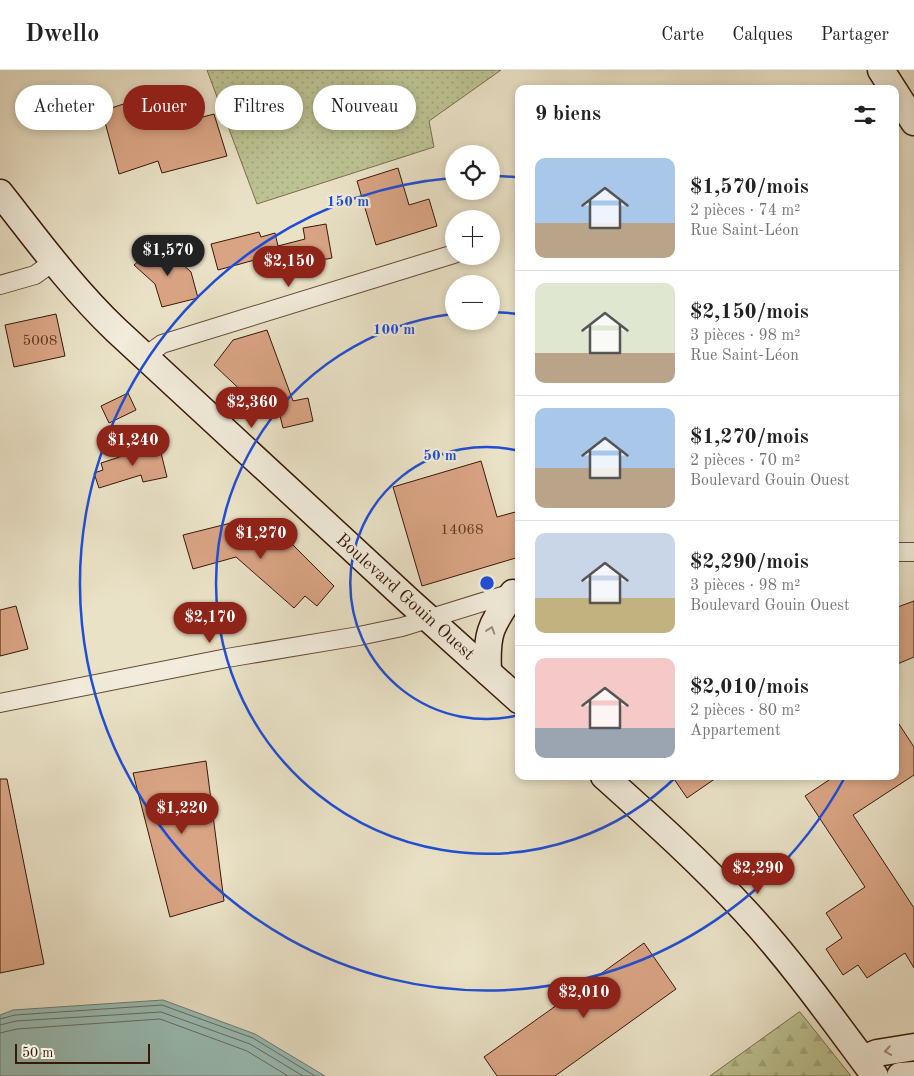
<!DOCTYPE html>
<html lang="fr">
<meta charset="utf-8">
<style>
body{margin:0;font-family:"Old Standard TT",serif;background:#f2f2f2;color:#222;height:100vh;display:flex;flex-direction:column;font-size:19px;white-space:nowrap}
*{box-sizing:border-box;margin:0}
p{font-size:16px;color:#767676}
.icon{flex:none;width:28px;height:28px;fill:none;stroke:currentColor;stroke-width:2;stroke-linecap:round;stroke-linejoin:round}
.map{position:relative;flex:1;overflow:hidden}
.panel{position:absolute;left:515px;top:15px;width:384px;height:695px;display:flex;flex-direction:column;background:#fff;border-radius:10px;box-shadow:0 2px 8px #0003}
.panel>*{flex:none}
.guide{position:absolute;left:15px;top:15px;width:425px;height:45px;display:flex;gap:10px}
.controls{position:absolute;left:445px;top:75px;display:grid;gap:10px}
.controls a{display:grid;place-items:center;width:55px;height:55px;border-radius:50%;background:#fff;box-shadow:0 2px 8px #0003;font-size:25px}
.scale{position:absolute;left:15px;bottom:12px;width:135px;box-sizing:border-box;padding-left:5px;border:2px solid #381907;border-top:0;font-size:14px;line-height:18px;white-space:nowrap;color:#381907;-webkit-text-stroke:4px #f1ecdb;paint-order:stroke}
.price{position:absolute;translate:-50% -42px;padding:0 11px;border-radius:18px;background:#8f2418;color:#fff;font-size:16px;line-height:32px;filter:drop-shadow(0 1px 2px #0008)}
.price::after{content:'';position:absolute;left:50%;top:30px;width:15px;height:11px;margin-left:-8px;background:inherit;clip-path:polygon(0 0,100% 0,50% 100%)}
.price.active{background:#222;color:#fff}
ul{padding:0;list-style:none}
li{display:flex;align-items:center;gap:15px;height:125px;padding:0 20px}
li+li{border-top:1px solid #e0e0e0}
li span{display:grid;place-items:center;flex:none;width:140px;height:100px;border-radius:10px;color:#555}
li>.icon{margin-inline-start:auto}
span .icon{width:60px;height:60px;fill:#fffc;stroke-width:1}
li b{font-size:21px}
h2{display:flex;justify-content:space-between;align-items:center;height:60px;padding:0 20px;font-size:21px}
.tag{padding:0 18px;border-radius:22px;background:#fff;box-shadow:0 2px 8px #0003;font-size:18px;line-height:45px}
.tag.active{background:#8f2418;color:#fff}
header{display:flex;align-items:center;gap:30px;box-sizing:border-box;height:70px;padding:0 25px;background:#fff;border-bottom:1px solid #e0e0e0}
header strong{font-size:24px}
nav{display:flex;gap:28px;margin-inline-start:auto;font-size:18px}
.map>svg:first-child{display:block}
.forest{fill:url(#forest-firs);stroke:#7a6e4c}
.park{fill:url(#park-dots);stroke:#7a6e4c}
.water{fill:#98bdb6;stroke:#727b70}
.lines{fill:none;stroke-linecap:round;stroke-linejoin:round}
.shore{stroke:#686b5e;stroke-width:1}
.building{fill:#d9a484;stroke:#381907}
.street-casing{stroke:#644b37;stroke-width:20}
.secondary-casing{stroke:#381907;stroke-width:29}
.street{stroke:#f1ecdb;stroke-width:18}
.secondary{stroke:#f1ecdb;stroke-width:26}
.oneway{stroke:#9e8d7c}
.ring{fill:none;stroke:#1d4ed8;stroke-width:2.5}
.labels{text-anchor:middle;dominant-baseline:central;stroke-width:4.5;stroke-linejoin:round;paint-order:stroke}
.number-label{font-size:15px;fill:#603c26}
.street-label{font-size:18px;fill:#381907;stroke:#f1ecdb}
.centre{fill:#1d4ed8;stroke:#f1ecdb;stroke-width:2.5}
.ring-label{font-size:15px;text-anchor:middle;font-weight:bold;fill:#1d4ed8;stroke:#f1ecdb;stroke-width:4.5;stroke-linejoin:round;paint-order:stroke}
</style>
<header>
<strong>Dwello</strong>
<nav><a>Carte</a><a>Calques</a><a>Partager</a></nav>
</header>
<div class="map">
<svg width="914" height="1006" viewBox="0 0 914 1006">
<defs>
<pattern id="forest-firs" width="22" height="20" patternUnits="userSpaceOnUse" patternTransform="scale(1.25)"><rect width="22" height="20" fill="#bcc292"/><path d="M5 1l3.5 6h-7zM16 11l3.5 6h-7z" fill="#a2a67c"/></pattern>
<pattern id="park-dots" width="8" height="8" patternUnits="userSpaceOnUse" patternTransform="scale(1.25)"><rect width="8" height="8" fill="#bcc292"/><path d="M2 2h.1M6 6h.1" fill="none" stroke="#a2a67c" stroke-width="1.8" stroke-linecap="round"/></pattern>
</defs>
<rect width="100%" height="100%" fill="#eae2c7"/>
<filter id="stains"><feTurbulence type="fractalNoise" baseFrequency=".004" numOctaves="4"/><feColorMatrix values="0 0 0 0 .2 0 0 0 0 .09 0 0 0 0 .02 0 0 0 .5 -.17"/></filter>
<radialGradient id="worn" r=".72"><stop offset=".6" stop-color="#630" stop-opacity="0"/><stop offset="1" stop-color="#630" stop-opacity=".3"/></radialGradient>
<path class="forest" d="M 800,942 L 851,1006 L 710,1006 L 799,942 Z"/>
<path class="park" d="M 207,0 L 501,0 L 429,51 L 434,77 L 257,134 Z"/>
<path class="water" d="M 163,930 L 255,964 L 325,1006 L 0,1006 L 0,945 L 13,940 Z"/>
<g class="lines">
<g class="shore">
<path d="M 0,949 L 15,945 L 162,935 L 253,968 L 315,1006"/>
<path d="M 0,955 L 16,951 L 161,942 L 250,974 L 303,1006"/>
<path d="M 0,963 L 17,959 L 160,949 L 247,981 L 288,1006"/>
</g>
</g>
<g class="building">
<path d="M 159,27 L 166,27 L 175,33 L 178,34 L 185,39 L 191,50 L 214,44 L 227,86 L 162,103 L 158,91 L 119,104 L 102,41 L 136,30 L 137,34 Z"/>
<path d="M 398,98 L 409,135 L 429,129 L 437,156 L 376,175 L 357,111 Z"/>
<path d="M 326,154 L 332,188 L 292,196 L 293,199 L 267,206 L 262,188 L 218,200 L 211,174 L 259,162 L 261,167 L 275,163 L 278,176 L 305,169 L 303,158 Z"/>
<path d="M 160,174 L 191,202 L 198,228 L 162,237 L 155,214 L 134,195 Z"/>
<path d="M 56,244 L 65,286 L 14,297 L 5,255 Z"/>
<path d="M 267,260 L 293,331 L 308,328 L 313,351 L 283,358 L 274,321 L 249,328 L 214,295 L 233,270 Z"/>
<path d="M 128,323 L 136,340 L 109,353 L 101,336 Z"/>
<path d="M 155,374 L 157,384 L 161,383 L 167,407 L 143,412 L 141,405 L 99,418 L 94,403 L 103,400 L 101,393 L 135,382 L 135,379 Z"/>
<path d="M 481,391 L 497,447 L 519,441 L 519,487 L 422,516 L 393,417 Z"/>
<path d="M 239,451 L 257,468 L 273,455 L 334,516 L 317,536 L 305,526 L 294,538 L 236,487 L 193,499 L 183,465 Z"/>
<path d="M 914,531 L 914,587 L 895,595 L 895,538 Z"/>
<path d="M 16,536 L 28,579 L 0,586 L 0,540 Z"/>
<path d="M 895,648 L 914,677 L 914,705 L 853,745 L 914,838 L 914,898 L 905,883 L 867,908 L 858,895 L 843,905 L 826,879 L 842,868 L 826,843 L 865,817 L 805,726 L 835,706 L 895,706 Z"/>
<path d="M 206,691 L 224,831 L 170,847 L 133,703 Z"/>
<path d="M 672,706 L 719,706 L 687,728 Z"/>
<path d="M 0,709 L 7,709 L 44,894 L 0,903 Z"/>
<path d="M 644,873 L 676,919 L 555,1006 L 497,1006 L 484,987 Z"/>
</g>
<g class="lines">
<defs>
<g id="street">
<path d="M 0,215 L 35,205 L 53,192"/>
<path d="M 144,287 L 162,274 L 454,184"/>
<path d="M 895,482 L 914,482"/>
<path d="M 0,633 L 227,588 L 359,566 L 402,557 L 515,522"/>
</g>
<g id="secondary">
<path d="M 881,0 L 893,19"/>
<path d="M 895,22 L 914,52"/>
<path d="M 0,123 C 37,170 72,218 116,260 L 408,530 L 519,630"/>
<path d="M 488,602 C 486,561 491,556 513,523"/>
<path d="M 604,706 C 653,750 702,794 746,842 C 793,893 834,951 875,1006"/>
<path d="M 863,989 L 877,983 L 914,977"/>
<path d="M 900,1006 L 914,1005"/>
</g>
</defs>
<use href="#street" class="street-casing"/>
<use href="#secondary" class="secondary-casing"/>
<use href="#street" class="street"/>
<use href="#secondary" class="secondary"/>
</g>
<defs><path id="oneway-chevron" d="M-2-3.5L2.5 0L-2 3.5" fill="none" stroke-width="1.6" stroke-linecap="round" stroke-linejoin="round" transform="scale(1.25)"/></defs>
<g class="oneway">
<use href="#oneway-chevron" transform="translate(491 560) rotate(-71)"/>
<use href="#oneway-chevron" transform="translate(888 981) rotate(171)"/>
</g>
<g class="ring">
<path d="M519 645A136 136 0 1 1 519 381"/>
<path d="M677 706A271 271 0 1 1 452 244M492 242A271 271 0 0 1 518 244"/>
<path d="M845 707A407 407 0 1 1 452 108M494 106A407 407 0 0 1 515 107"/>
</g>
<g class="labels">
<g class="number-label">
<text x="40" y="271">5008</text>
<text x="462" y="460">14068</text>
</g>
<g class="street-label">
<text transform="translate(405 527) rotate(42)">Boulevard Gouin Ouest</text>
</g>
</g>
<circle cx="487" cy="513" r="8" class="centre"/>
<g class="ring-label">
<text x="348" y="136">150 m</text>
<text x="394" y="264">100 m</text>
<text x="440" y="390">50 m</text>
</g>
<rect width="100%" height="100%" filter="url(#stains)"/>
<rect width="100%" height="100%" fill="url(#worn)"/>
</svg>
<div class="controls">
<a><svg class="icon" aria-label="locate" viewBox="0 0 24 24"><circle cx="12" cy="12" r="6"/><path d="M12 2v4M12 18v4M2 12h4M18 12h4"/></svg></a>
<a>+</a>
<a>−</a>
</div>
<div class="scale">50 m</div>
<b class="price active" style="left:168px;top:207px">$1,570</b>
<b class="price" style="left:289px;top:218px">$2,150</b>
<b class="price" style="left:252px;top:359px">$2,360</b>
<b class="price" style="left:133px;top:397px">$1,240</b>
<b class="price" style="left:261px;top:490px">$1,270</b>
<b class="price" style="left:210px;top:574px">$2,170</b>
<b class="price" style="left:182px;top:765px">$1,220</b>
<b class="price" style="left:758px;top:825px">$2,290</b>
<b class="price" style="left:584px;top:949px">$2,010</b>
<div class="guide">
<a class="tag">Acheter</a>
<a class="tag active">Louer</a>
<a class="tag">Filtres</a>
<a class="tag">Nouveau</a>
</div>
<section class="panel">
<h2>9 biens<svg class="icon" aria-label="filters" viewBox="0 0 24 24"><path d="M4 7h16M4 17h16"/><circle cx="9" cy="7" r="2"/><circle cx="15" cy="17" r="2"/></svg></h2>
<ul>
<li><span style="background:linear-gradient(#a9c7e8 65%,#b9a48a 0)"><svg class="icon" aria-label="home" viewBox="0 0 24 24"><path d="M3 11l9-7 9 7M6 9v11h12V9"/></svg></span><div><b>$1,570/mois</b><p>2 pièces · 74 m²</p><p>Rue Saint-Léon</p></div></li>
<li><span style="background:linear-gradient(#dfe7d0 70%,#b9a48a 0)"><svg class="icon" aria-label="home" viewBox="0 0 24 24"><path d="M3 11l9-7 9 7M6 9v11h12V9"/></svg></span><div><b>$2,150/mois</b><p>3 pièces · 98 m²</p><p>Rue Saint-Léon</p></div></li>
<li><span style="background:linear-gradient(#a9c7e8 60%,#b9a48a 0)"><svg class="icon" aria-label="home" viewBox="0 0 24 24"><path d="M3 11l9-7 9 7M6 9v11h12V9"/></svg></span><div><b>$1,270/mois</b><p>2 pièces · 70 m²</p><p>Boulevard Gouin Ouest</p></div></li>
<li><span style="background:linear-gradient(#c9d6e8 65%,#c2b280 0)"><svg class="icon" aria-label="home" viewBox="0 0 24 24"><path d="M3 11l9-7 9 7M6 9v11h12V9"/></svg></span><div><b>$2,290/mois</b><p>3 pièces · 98 m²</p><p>Boulevard Gouin Ouest</p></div></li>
<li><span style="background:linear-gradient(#f6c9c9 70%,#9aa5b1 0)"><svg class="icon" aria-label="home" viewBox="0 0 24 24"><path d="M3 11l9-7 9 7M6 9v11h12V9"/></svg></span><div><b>$2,010/mois</b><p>2 pièces · 80 m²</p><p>Appartement</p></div></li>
</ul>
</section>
</div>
